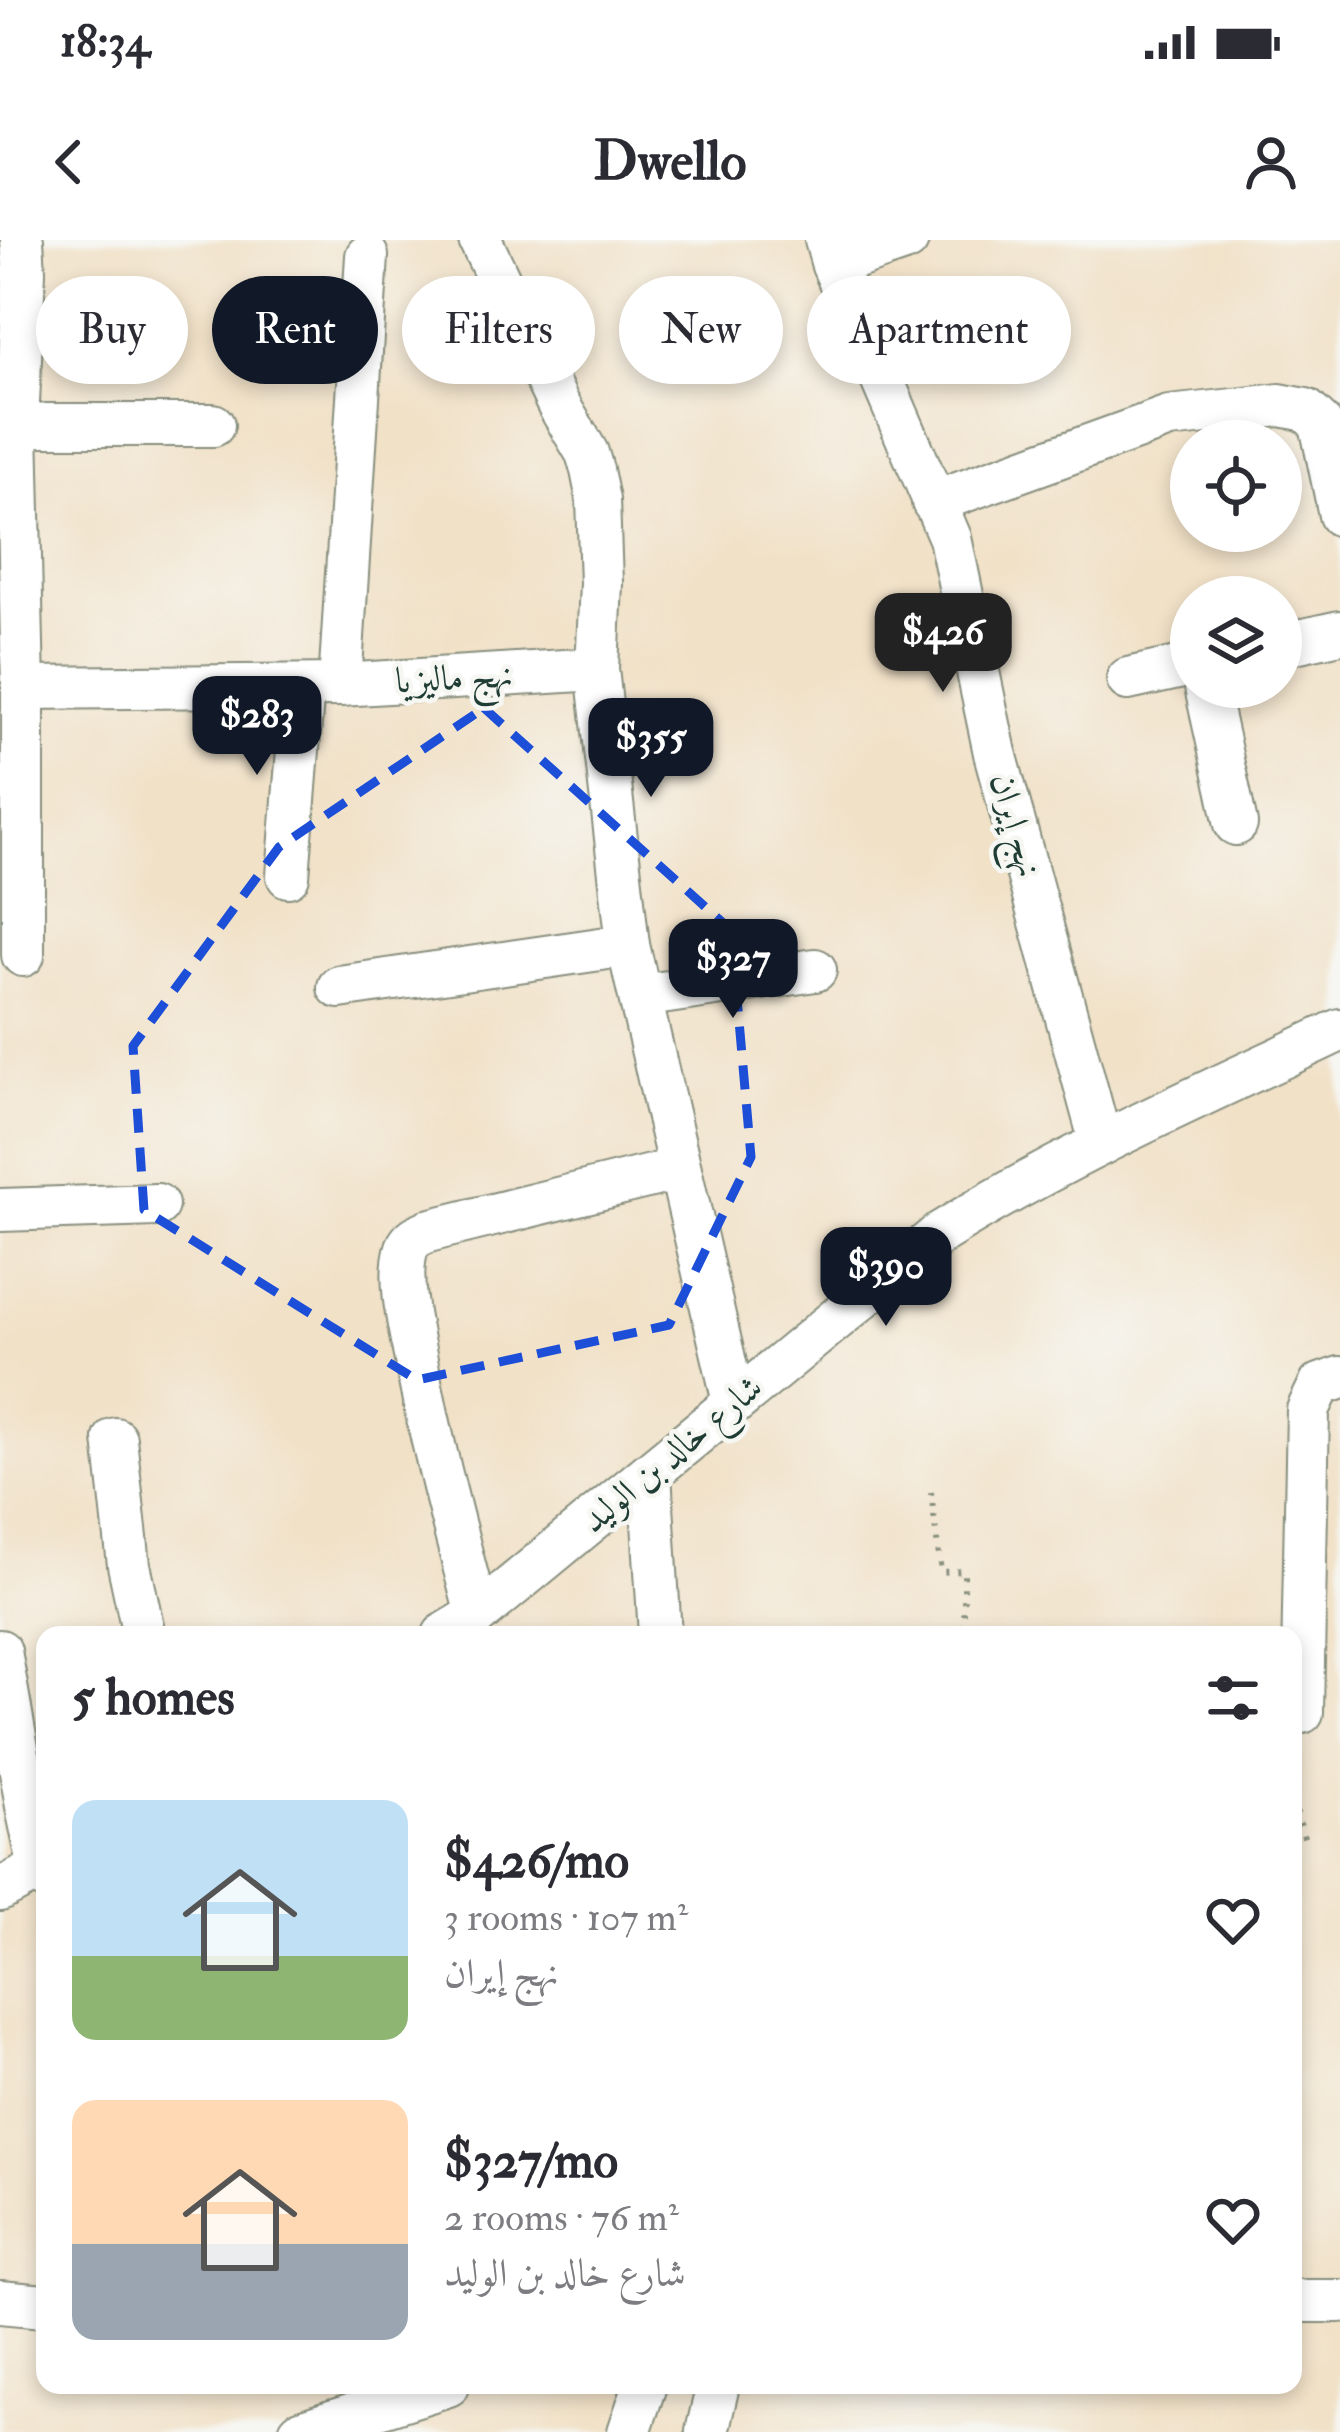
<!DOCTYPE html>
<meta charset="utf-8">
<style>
body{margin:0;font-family:"IM FELL Double Pica",Amiri,serif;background:#f7f7f7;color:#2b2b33;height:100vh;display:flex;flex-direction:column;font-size:45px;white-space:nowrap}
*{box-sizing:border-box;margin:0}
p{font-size:39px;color:#7c7c81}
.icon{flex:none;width:66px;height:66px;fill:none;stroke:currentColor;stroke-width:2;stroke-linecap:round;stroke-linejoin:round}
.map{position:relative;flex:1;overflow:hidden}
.drawer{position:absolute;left:36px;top:1386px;width:1266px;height:768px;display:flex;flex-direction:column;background:#fff;border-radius:24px;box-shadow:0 6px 18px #0003}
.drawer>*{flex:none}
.hud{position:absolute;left:36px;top:36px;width:1269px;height:108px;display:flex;gap:24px}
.fabs{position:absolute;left:1170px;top:180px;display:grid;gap:24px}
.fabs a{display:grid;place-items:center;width:132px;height:132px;border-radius:50%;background:#fff;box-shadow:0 6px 18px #0003;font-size:60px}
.price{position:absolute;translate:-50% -102px;padding:0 27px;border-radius:24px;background:#111827;color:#fff;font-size:39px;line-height:78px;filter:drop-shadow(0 3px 6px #0008)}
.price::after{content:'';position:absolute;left:50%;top:72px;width:36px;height:27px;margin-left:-18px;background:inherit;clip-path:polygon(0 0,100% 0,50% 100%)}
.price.active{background:#222;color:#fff}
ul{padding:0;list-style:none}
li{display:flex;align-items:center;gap:36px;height:300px;padding:0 36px}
li span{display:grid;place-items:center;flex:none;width:336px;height:240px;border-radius:24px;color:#555}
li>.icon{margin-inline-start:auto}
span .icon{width:144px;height:144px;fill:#fffc;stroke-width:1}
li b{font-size:51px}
h2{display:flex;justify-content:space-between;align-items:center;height:144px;padding:0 36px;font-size:51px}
.chip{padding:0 42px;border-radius:54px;background:#fff;box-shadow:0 6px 18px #0003;font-size:42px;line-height:108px}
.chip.active{background:#111827;color:#fff}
.status{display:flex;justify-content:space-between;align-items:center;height:84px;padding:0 60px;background:#fff;direction:ltr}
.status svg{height:33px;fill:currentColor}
header{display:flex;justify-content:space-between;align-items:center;height:156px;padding:0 36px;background:#fff;font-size:54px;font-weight:700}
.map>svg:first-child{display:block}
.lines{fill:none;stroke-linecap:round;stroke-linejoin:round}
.minor-casing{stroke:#888f7e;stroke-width:46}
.path{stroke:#888f7e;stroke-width:6;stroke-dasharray:3 9;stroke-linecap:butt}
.minor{stroke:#fff;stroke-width:42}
.marked{fill:none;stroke:#1d4ed8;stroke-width:9;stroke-dasharray:24 15;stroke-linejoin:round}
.labels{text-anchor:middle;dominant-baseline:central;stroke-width:9;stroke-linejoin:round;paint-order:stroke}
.street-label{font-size:36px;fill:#1f3d34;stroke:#f6f6f2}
</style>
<div class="status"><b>18:34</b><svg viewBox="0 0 49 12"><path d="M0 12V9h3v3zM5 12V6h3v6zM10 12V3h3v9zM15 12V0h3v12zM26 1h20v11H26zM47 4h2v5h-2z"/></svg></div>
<header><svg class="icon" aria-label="back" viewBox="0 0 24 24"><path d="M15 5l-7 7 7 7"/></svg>Dwello<svg class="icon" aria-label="person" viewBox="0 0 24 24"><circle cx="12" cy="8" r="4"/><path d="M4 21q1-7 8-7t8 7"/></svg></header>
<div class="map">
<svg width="1340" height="2192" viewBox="0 0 1340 2192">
<rect width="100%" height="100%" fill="#f6f6f2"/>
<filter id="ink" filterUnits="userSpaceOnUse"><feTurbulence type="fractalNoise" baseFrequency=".00833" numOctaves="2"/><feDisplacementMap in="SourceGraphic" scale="24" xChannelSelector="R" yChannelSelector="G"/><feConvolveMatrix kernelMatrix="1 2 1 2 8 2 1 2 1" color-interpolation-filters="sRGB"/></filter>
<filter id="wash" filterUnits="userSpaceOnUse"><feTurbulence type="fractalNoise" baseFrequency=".004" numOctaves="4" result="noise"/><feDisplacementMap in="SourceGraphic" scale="48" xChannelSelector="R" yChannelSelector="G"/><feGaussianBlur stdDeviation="2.7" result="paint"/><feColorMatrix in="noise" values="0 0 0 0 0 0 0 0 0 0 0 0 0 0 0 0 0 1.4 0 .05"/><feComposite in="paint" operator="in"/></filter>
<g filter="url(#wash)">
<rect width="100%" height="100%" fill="#f1e1c7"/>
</g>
<g filter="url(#ink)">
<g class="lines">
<defs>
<g id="minor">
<path d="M 22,0 L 24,31 L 17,185 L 23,448 L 23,715"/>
<path d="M 480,0 L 558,164 L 587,213 L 592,230 L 598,260 L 601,343 L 597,429 L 628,705 L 734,1162"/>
<path d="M 826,0 L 833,25 L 950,298 L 995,513 L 1101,903"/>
<path d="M 833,25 L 907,0"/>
<path d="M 17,185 L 213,185"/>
<path d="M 933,262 L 1169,177 L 1280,165 L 1306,170 L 1321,184 L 1340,275"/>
<path d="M 1281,405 L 1340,392"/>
<path d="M 1128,439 L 1191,425"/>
<path d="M 340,445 L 367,16"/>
<path d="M 1206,447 L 1236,584"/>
<path d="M 23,448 L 340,445 L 597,429"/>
<path d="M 288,636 L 303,446"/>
<path d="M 339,747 L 628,705"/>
<path d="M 641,756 L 815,730"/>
<path d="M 0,970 L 157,965"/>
<path d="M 115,1199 L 129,1325 L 144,1395"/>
<path d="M 650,1233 L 660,1395"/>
<path d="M 477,1375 C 455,1290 432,1206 416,1120 C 410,1089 397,1038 407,1008 C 411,998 419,995 428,991 L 679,929"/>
<path d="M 444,1395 L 477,1375 L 942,992 C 1069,913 1205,854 1340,790"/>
<path d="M 0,1411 L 28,1572 L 40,1629 L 45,1638"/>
<path d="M 1302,1472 L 1308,1170 L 1320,1145 L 1340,1138"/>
<path d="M 0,1650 L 45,1626"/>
<path d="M 1293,2061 L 1340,2061"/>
<path d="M 0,2062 L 45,2066"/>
<path d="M 300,2192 L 448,2145"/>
<path d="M 629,2192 L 645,2145"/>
<path d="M 707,2192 L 718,2145"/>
</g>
</defs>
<use href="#minor" class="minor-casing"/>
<g class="path">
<path d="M 931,1252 L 941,1332 L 964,1331 L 964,1395"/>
<path d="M 1293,1560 L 1306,1604"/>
</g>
<use href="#minor" class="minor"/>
</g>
</g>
<path class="marked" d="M 484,468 L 731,690 L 751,917 L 669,1085 L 417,1140 L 144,970 L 133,806 L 279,607 Z"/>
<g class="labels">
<g class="street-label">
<text transform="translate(454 438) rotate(-3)">نهج ماليزيا</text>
<text transform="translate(1016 585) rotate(74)">نهج إيران</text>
<text transform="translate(672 1214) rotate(-40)">شارع خالد بن الوليد</text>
</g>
</g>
</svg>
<div class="fabs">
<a><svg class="icon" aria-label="locate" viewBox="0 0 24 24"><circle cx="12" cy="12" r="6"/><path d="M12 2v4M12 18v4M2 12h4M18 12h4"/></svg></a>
<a><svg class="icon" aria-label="layers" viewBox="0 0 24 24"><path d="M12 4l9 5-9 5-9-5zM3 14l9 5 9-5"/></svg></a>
</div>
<b class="price active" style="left:943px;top:455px">$426</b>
<b class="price" style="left:257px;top:538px">$283</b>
<b class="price" style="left:651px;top:560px">$355</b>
<b class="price" style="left:733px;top:781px">$327</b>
<b class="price" style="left:886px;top:1089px">$390</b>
<div class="hud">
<a class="chip">Buy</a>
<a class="chip active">Rent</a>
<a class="chip">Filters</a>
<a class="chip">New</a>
<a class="chip">Apartment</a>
</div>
<section class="drawer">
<h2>5 homes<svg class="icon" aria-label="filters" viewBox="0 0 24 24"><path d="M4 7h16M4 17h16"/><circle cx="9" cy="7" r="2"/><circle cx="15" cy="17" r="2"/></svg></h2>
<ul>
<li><span style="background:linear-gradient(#bfe0f5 65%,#8fb573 0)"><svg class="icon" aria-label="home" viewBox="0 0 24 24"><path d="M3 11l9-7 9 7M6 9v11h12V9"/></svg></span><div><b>$426/mo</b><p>3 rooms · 107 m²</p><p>نهج إيران</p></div><svg class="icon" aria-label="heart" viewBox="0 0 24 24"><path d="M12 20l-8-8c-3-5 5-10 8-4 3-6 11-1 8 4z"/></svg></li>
<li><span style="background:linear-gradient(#ffd9b3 60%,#9aa5b1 0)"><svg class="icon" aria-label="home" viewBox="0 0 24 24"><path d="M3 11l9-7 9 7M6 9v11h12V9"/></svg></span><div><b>$327/mo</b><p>2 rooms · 76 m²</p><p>شارع خالد بن الوليد</p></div><svg class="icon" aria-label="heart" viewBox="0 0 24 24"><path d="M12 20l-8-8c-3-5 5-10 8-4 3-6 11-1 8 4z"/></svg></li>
</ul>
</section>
</div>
